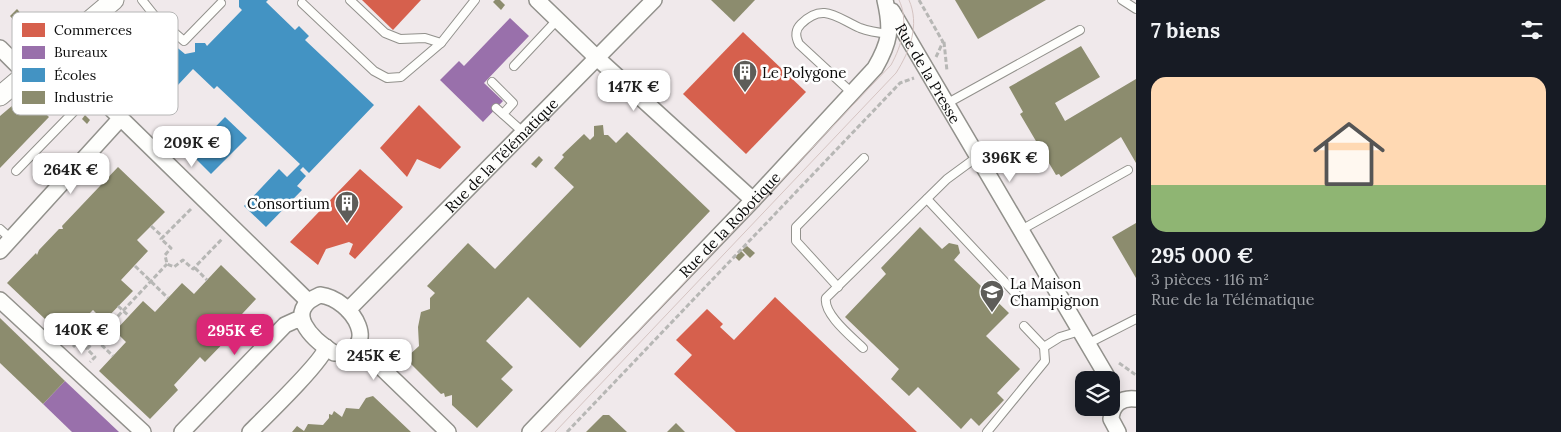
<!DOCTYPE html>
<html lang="fr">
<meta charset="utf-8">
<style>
body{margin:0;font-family:Lora,serif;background:#20242c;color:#f1f3f6;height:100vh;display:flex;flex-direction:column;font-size:19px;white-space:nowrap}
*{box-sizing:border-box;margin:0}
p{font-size:16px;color:#9ea1a6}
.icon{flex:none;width:28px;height:28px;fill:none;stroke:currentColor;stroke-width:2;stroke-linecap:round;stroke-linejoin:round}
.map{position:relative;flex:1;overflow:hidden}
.panel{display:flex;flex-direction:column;background:#171b24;width:425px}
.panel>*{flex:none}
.tools{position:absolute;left:1075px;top:371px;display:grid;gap:10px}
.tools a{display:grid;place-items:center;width:45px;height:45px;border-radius:10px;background:#171b24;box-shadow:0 2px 12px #0003;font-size:25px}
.price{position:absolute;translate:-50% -42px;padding:0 11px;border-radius:10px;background:#fff;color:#222;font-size:16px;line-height:32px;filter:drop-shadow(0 1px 2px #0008)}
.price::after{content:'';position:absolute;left:50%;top:30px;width:15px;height:11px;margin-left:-8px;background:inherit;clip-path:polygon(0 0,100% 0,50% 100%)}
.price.current{background:#db2777;color:#fff}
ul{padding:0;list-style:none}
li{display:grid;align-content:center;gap:10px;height:265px;padding:0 15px}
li+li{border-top:1px solid #363941}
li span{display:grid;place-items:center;height:155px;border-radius:15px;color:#555}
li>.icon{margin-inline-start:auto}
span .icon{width:90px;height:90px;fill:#fffc;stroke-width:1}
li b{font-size:21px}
h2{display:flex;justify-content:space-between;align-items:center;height:60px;padding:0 15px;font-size:21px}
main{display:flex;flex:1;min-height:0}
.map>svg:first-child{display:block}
.industrial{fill:#f0e9eb;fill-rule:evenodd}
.shops{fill:#d6604d}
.offices{fill:#9970ab}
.schools{fill:#4393c3}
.industry{fill:#8c8c6e}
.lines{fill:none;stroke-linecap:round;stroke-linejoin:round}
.service-casing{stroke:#92918c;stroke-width:10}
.minor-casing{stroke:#92918c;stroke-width:18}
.tertiary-casing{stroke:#92918c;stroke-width:21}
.path{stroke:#b7b7b5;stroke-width:3;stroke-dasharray:5 2.5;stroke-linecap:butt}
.service{stroke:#fefefc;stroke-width:8}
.minor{stroke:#fefefc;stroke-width:15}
.tertiary{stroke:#fefefc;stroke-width:19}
.tram{stroke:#d5c4c2;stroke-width:1}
.labels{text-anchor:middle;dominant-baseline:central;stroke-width:5;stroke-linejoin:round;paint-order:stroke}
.poi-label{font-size:15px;fill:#0a0a0a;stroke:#fff;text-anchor:start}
.street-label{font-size:15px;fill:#0a0a0a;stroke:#fff}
.key{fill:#fff;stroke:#b6b6b6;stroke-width:1}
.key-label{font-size:14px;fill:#0a0a0a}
</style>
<main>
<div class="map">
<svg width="1136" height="432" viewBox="0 0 1136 432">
<rect width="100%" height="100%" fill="#f9f8ed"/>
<path class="industrial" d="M 0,0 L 1136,0 L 1136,432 L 0,432 ZM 1084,380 L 1111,380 L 1111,408 L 1084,408 Z"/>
<g class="shops">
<path d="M 362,0 L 421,0 L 393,30 Z"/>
<path d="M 743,32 L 806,92 L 746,154 L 683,94 Z"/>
<path d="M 419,105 L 461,147 L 440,169 L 417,159 L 407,177 L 380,148 Z"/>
<path d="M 360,169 L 403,207 L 355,259 L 349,254 L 353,244 L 349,242 L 326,249 L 318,265 L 290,242 Z"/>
<path d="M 775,297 L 917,432 L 736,432 L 674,374 L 692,355 L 676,340 L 707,309 L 723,324 L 720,327 L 734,340 Z"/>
</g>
<g class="offices">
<path d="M 510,18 L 529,36 L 484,83 L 503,101 L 483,122 L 440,80 L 459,61 L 464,66 Z"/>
<path d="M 65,381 L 119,432 L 72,432 L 43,404 Z"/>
</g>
<g class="schools">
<path d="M 239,0 L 268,0 L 266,2 L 295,30 L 299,26 L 309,36 L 305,40 L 374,105 L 309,173 L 303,167 L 300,170 L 306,176 L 297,186 L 302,190 L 266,227 L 244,206 L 279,169 L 287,177 L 300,164 L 217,86 L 214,89 L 193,69 L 162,102 L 140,81 L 174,45 L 185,54 L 195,52 L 195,43 L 205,43 L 207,46 L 242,10 L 239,7 Z"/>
<path d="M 225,117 L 247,138 L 211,174 L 190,153 Z"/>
</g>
<g class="industry">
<path d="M 495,0 L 500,0 L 505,5 L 501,10 L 493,2 Z"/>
<path d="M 711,0 L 755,0 L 734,22 Z"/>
<path d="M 955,0 L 1046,0 L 978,39 Z"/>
<path d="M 17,9 L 36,31 L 29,38 L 10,16 Z"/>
<path d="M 1081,46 L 1100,77 L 1055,103 L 1065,121 L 1136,79 L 1136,163 L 1121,137 L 1061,177 L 1059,174 L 1056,175 L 1020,114 L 1023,112 L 1009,87 Z"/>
<path d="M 26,94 L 33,101 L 39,95 L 48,104 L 42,110 L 49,117 L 0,168 L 0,116 Z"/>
<path d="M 85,115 L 90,120 L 87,124 L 82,119 Z"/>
<path d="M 603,125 L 604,135 L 608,135 L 616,143 L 627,132 L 710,211 L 580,348 L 528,297 L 486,341 L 513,367 L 501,379 L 513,390 L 477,428 L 452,405 L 452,395 L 445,397 L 444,393 L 441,394 L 408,361 L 407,357 L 419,346 L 418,327 L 421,312 L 430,309 L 430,298 L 435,293 L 427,286 L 468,243 L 495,269 L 574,187 L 554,168 L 564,157 L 562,155 L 584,134 L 590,140 L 594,136 L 594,126 Z"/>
<path d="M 539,156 L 543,160 L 536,168 L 531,164 Z"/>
<path d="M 118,167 L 165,212 L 137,240 L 148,251 L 121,280 L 133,291 L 104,321 L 93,310 L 65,338 L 7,283 L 36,253 L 37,255 L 39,250 L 59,229 L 63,229 L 62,226 Z"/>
<path d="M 1136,223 L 1136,278 L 1112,237 Z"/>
<path d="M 920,227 L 942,249 L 949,243 L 958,245 L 960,253 L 954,260 L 1009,313 L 986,336 L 1020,369 L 997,393 L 1004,400 L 979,426 L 971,418 L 961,429 L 918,387 L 909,396 L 891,379 L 899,369 L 845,317 L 886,274 L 881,268 Z"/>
<path d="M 747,246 L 755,253 L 750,258 L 742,250 Z"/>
<path d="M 741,251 L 745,255 L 739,261 L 735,257 Z"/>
<path d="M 221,265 L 256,299 L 229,328 L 234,332 L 205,362 L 200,357 L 174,385 L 178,390 L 150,419 L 99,371 L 126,342 L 115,331 L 143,301 L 155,312 L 182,283 L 194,294 Z"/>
<path d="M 0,318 L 65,381 L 43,404 L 0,363 Z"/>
<path d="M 373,396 L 411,432 L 292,432 L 297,426 L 304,431 L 308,424 L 323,425 L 329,418 L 329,414 L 332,415 L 334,411 L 342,417 L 346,408 L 359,409 L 366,398 Z"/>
<path d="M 603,415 L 609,415 L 627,432 L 586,432 Z"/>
<path d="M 676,423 L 685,432 L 667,432 Z"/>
</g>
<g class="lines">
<defs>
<g id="service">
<path d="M 142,0 L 154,15 L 184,41 L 221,3"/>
<path d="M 350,0 L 385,33 L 400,39 L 425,38 L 441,43 L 475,0"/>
<path d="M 1122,0 L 1136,9"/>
<path d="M 302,3 L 374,71 L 387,78 L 401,77 L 441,43"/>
<path d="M 514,66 L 557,20"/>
<path d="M 492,82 L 513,103 L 503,114"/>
<path d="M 852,93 L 799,44 C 795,36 795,30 801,24 C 823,2 837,18 860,28 C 870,32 880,33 890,34"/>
<path d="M 946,104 L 1080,30"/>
<path d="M 496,108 L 524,133"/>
<path d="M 16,171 L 93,92"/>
<path d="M 927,199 L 1018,296"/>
<path d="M 0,229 L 11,239"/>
<path d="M 1021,230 L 1128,170"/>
<path d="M 838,287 L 796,241 L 796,227 L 864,158"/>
<path d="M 1024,326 L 1044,347 L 1060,337 L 1080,331"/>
<path d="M 1087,344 L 1136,319"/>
<path d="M 863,348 C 852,337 823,314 826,298 L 947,179 L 977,157"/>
<path d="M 987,432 L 1045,361 L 1044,347"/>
</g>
<g id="minor">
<path d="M 537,0 L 597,58 L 753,200"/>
<path id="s1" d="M 892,11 L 1109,380"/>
<path d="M 0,48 L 26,74"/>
<path d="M 52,51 L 308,301"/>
<path d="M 0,251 L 120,119"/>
<path d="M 320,295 C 354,299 383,353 334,353 C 312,339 282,311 320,295 Z"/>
<path d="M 0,300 L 143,432"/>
<path id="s2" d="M 348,310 L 654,0"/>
<path d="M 358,345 L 448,432"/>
<path d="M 182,432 L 285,325 L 296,320 L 302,321"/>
<path d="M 250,432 C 263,419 324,360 326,347"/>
<path id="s3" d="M 530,432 L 753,200 L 875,68 C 890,42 892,30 885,0"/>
<path d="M 1118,432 L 1111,419 C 1112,405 1121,397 1136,399"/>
</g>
<path id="tertiary" d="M 0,96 L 114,0"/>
</defs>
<use href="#service" class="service-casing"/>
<use href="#minor" class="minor-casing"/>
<use href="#tertiary" class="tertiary-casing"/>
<g class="path">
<path d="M 919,0 L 943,42 L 936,57"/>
<path d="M 944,42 L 947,71"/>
<path d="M 191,209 L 161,239 L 171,248 L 165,255 L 167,264 L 174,267 L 183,260 L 193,269 L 223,238"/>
<path d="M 151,226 L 163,237"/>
<path d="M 135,266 L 168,298"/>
<path d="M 195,268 L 207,280"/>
<path d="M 118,306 L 129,316"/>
<path d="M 97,314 L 92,320 L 104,331"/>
<path d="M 80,324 L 113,356"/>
<path d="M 73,347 L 79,341 L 95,357 L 90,362"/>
<path d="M 87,349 L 167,264"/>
<path d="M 1119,363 L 1136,375"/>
<path d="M 567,432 L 900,83 L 914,78"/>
</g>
<use href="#service" class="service"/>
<use href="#minor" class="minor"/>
<use href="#tertiary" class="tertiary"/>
<g class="tram">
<path d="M 542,432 L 891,65 C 902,45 909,21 899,0"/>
<path d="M 555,432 L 896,73 C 910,51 920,25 909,0"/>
</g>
</g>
<defs>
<symbol id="building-pin" viewBox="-11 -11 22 30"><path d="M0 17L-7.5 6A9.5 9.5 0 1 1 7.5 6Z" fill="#5e5d59" stroke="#fff"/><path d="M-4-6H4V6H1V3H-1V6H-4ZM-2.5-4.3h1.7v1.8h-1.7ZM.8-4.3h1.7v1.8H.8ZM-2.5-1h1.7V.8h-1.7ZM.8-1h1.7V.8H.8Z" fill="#fff"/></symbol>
<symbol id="school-pin" viewBox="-11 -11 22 30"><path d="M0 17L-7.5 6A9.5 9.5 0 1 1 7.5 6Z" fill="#5e5d59" stroke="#fff"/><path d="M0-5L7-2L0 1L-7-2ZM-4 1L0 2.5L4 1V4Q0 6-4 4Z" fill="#fff"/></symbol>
</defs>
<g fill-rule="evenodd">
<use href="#building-pin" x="731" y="58" width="28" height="38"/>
<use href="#building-pin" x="333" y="189" width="28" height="38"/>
<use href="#school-pin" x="978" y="278" width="28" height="38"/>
</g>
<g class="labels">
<g class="poi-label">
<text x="762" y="72">Le Polygone</text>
<text x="330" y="203" text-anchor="end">Consortium</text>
<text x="1010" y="283">La Maison<tspan x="1010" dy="17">Champignon</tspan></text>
</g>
<g class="street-label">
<text stroke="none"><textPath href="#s1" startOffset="72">Rue de la Presse</textPath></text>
<text stroke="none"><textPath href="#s2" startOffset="218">Rue de la Télématique</textPath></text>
<text stroke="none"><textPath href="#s3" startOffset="288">Rue de la Robotique</textPath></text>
</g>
</g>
<rect x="12" y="12" width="166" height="103" rx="8" class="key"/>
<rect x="22" y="23" width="23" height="14" fill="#d6604d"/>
<rect x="22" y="46" width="23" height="13" fill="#9970ab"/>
<rect x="22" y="68" width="23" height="14" fill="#4393c3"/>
<rect x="22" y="91" width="23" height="13" fill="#8c8c6e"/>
<g class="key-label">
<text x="54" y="35">Commerces</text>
<text x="54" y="57">Bureaux</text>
<text x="54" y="80">Écoles</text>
<text x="54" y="102">Industrie</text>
</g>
</svg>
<div class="tools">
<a><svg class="icon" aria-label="layers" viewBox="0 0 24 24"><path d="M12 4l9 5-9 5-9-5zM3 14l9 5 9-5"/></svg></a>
</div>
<b class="price" style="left:634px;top:112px">147K €</b>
<b class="price" style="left:192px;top:168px">209K €</b>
<b class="price" style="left:1010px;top:183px">396K €</b>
<b class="price" style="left:71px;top:195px">264K €</b>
<b class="price" style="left:82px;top:355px">140K €</b>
<b class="price current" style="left:235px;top:356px">295K €</b>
<b class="price" style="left:374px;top:381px">245K €</b>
</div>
<section class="panel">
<h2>7 biens<svg class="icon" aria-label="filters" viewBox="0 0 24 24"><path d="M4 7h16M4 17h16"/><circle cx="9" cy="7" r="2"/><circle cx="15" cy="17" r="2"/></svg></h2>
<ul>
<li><span style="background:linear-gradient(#ffd9b3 70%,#8fb573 0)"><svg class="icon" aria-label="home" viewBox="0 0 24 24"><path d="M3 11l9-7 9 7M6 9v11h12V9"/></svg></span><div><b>295 000 €</b><p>3 pièces · 116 m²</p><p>Rue de la Télématique</p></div></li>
</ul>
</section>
</main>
